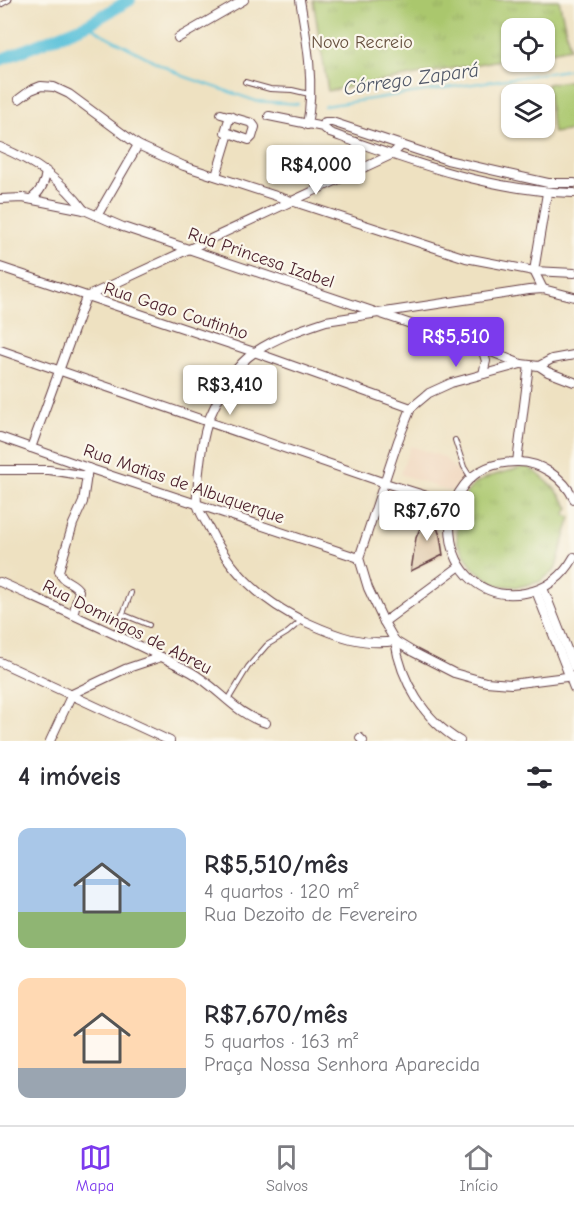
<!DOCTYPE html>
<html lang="pt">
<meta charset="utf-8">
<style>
body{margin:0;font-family:"Comic Neue",sans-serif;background:#f7f7f7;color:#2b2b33;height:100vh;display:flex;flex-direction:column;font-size:22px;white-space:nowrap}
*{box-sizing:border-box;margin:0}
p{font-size:20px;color:#7c7c81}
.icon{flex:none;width:33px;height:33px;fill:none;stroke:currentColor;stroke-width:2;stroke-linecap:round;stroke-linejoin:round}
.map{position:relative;height:741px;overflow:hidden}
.details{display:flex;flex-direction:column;background:#fff;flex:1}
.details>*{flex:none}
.fabs{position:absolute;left:501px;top:18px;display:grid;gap:12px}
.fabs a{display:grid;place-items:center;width:54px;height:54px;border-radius:12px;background:#fff;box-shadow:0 2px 4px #0004;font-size:30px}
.price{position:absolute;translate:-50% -51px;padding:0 14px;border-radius:6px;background:#fff;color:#222;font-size:20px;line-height:39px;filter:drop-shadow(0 2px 3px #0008)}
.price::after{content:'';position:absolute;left:50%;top:36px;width:18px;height:14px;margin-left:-9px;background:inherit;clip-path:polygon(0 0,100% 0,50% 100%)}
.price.on{background:#7c3aed;color:#fff}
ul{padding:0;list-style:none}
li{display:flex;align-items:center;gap:18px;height:150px;padding:0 18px}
li span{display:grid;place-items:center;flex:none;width:168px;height:120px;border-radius:12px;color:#555}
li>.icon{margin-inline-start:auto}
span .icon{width:72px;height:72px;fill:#fffc;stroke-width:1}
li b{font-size:26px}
h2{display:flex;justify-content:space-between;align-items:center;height:72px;padding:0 18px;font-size:26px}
.dock{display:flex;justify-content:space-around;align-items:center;height:84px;border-top:2px solid #e1e1e2;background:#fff;font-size:16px;color:#7c7c81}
.dock a{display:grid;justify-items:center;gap:3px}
.dock .on{color:#7c3aed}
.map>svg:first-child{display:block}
.built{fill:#f0d5bc}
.grass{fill:#aac76d;stroke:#7a734c;stroke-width:1.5}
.park{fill:url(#park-tufts);stroke:#7a734c;stroke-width:1.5}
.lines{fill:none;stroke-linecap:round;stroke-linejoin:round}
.stream{stroke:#5dc2da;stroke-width:2}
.river{stroke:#5dc2da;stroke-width:12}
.building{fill:#d5b792}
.service-casing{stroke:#633c42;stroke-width:6}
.minor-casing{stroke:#633c42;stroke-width:10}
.service{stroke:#fff;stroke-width:4}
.minor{stroke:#fff;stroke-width:8}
.labels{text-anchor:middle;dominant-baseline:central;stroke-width:4.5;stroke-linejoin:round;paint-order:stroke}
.park-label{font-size:18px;fill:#67513f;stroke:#fbf7ec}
.street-label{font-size:18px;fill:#4a1f2b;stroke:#fbf7ec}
.water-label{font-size:20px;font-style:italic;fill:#515868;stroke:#fbf7ec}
</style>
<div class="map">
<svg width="574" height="741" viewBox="0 0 574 741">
<defs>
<pattern id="park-tufts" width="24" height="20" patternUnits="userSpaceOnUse" patternTransform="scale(1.5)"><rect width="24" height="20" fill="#aac76d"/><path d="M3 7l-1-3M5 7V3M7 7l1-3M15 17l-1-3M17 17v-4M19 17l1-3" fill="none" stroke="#94aa5f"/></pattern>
</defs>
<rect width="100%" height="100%" fill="#fbf7ec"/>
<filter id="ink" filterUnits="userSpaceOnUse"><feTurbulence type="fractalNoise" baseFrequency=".0167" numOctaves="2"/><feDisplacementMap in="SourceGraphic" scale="12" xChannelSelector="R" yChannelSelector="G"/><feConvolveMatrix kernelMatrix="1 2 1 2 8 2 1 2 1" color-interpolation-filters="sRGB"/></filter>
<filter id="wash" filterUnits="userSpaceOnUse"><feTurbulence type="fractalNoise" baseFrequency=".008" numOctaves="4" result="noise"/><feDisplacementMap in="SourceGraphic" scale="24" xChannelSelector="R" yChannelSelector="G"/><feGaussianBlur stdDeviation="1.35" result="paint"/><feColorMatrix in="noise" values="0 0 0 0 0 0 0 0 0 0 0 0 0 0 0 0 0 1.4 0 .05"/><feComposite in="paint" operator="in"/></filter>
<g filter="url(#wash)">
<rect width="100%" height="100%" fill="#eee1c1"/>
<path class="built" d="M 411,446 L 444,457 L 462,477 L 451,492 L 400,474 Z"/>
<path class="grass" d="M 574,80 L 574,130 L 553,133 L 547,84 Z"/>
<g class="park">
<path d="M 313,0 L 559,0 L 570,48 L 545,53 L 544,28 L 512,28 L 511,58 L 328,91 Z"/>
<path d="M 527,466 C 545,478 557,489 569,508 L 565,515 L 571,517 L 555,570 L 539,582 L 518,587 L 497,585 L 473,568 L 457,542 L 458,512 L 463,497 L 474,484 L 491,476 Z"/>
</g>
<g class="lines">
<g class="stream">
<path d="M 88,24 L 104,35 L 183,76 L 256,101 L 298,104"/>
<path d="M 324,106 L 574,69"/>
</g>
<path class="river" d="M 0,60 L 88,24 L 130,0"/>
</g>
<g id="blocks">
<path class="building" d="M 428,509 L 437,512 L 434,519 L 440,536 L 443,555 L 411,571 L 416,538 Z"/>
</g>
</g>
<g filter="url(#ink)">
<use href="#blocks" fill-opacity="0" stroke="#633c42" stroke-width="1.5"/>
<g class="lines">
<defs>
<g id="service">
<path d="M 2,4 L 9,0"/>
<path d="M 245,82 L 270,89 L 292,90 L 309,94"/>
<path d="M 455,440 L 464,467 L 471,478"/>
<path d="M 122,614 L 149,625"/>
<path d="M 115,634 L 131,593"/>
<path d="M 228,700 L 248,667 L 267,645 L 287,633 L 301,621"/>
</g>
<g id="minor">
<path d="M 300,0 C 307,40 315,85 307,125"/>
<path d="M 178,38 L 244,0"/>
<path d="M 19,99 L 31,90 L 41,86 L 54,87 L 69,94 L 138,145 L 184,166 L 466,258 L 534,271 L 574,273"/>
<path d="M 269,116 L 323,127 L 330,133 C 409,161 489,191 574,193"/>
<path d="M 323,127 L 325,122 L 332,122 L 447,160 L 548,183 L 574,183"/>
<path d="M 225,132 L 230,116"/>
<path d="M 355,142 C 361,152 364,160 356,171"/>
<path d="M 0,147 C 34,161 62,180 84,210"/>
<path d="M 216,176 L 229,133 L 249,140 L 252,137 L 255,127 L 252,123 L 221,114"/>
<path d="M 0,199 L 23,198 L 84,210 L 123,227 L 482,348 L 521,364 L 539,366 L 548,372 L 574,382"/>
<path d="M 31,199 C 41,192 45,183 46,171"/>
<path d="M 97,216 L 138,145"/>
<path d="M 0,267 L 254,352 L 411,408"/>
<path d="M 543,289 L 534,271 L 547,193"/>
<path d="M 482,348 L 486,361 L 483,374"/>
<path d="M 0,350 L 385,483 L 453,504"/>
<path d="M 521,364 L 451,383 L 429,393 L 411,408 L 398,441 L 359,558 L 368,588 L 384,622 L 395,641 L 413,652 L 454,673 L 486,682 L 511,684 L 574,676"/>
<path d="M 539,366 L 552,359 L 574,355"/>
<path d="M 0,437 L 88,468 L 359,558"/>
<path d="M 31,448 L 86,297 L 391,155 L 402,145"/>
<path d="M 517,462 L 529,365"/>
<path d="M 0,470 L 49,470 L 87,476"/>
<path d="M 574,499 C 564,478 540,461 516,462 C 420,463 434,609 525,593 C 547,589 563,577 574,557"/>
<path d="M 0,582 C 64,611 129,639 191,672 C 218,687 236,715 266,723"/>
<path d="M 543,588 L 574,667"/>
<path d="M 536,591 L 574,688"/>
<path d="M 73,615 L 79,591 C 74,581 62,583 59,571 L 73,524 L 83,502 L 88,468"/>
<path d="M 384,622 L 460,566"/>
<path d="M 395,641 C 363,646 337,636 308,623 C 263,603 230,571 209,528 C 205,520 198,511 197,503 C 196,496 198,487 198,480 C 201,456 202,432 213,410 C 223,388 235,365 255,352 C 277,337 302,329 326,321 L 529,290 L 543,289 L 574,297"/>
<path d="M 395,641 C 401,681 424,720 460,741"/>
<path d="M 0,662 L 170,741"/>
<path d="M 360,738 L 363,741"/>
<path d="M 50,741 L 72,694 L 125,669 L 161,657"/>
</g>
</defs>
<use href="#service" class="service-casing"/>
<use href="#minor" class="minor-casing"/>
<use href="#service" class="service"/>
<use href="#minor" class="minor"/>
</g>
</g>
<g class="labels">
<g class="park-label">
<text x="362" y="42">Novo Recreio</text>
</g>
<g class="street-label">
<text transform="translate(261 258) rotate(19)">Rua Princesa Izabel</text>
<text transform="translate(176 311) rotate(18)">Rua Gago Coutinho</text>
<text transform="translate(184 484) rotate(19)">Rua Matias de Albuquerque</text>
<text transform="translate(127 627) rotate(27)">Rua Domingos de Abreu</text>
</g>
<g class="water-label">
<text transform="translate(411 79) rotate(-8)">Córrego Zapará</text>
</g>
</g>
</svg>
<div class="fabs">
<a><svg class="icon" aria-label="locate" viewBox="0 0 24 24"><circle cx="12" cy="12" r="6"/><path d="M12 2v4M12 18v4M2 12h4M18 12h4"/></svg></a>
<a><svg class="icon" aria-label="layers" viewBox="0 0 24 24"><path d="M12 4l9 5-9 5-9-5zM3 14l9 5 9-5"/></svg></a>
</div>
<b class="price" style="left:316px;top:196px">R$4,000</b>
<b class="price on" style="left:456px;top:368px">R$5,510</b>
<b class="price" style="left:230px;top:416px">R$3,410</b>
<b class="price" style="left:427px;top:542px">R$7,670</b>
</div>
<section class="details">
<h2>4 imóveis<svg class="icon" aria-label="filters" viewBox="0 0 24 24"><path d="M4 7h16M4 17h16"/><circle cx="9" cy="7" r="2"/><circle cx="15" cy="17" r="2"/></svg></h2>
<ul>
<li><span style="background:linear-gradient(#a9c7e8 70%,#8fb573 0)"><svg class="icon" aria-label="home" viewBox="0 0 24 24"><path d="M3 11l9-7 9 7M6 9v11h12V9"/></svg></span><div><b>R$5,510/mês</b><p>4 quartos · 120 m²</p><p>Rua Dezoito de Fevereiro</p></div></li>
<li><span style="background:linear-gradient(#ffd9b3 75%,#9aa5b1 0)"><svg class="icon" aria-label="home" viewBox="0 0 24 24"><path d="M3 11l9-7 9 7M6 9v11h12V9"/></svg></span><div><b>R$7,670/mês</b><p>5 quartos · 163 m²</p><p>Praça Nossa Senhora Aparecida</p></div></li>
</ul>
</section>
<nav class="dock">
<a class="on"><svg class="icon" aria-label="map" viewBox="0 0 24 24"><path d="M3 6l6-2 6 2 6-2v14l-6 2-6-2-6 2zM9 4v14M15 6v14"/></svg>Mapa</a>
<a><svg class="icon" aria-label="saved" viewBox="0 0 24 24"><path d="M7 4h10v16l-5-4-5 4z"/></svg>Salvos</a>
<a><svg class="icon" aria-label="home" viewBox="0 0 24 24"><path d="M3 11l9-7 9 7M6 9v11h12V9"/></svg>Início</a>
</nav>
